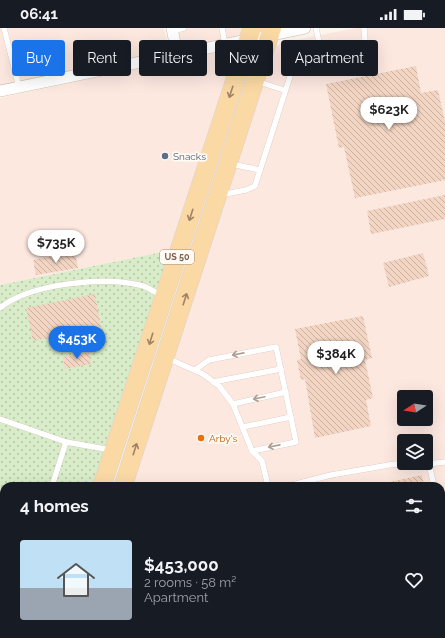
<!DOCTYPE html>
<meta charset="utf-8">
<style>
body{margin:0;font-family:Raleway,sans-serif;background:#20242c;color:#f1f3f6;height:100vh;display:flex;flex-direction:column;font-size:15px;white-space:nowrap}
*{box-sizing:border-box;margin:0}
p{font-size:13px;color:#9ea1a6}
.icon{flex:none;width:22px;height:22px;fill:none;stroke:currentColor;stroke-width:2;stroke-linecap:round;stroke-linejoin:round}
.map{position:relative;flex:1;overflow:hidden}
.details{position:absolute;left:0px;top:454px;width:445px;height:156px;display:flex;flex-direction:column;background:#171b24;border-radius:12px 12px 0 0;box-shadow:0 4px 16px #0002}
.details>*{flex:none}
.top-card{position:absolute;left:12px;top:12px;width:421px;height:36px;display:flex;gap:8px}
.needle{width:26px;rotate:258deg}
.tools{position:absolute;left:397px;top:362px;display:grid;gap:8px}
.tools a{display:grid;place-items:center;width:36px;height:36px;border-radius:4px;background:#171b24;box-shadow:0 4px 16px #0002;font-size:20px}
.price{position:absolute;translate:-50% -34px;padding:0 9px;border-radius:14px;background:#fff;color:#222;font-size:13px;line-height:26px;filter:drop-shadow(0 1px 2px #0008)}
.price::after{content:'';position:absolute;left:50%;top:24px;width:12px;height:9px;margin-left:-6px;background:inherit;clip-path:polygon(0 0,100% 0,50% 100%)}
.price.active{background:#1a73e8;color:#fff}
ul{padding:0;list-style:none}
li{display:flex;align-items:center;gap:12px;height:100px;padding:0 20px}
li+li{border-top:1px solid #363941}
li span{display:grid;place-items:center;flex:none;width:112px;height:80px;border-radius:4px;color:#555}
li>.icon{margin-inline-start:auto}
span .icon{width:48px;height:48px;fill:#fffc;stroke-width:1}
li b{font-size:17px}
h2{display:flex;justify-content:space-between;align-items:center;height:48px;padding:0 20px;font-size:17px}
.pill{padding:0 14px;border-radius:4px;background:#171b24;box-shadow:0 4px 16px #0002;font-size:14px;line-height:36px}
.pill.active{background:#1a73e8;color:#fff}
.status{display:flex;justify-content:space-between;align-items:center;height:28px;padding:0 20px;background:#171b24;direction:ltr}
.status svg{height:11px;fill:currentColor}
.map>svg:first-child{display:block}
.commercial{fill:#fde8e0;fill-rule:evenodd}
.industrial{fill:#efe9e4}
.park{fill:url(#park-dots)}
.building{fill:url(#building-back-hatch)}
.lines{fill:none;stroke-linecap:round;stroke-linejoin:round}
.lane-casing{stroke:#d1beb0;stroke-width:6}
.street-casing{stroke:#d1beb0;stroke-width:12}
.primary-casing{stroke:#dad1cd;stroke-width:19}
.lane{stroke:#fff;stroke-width:5.5}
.street{stroke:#fff;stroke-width:11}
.primary{stroke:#fbd9a5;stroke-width:18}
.oneway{stroke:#a18267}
.oneway2{stroke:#af9d94}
.service-dot{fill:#5c6f8a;stroke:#fffaf3;stroke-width:1.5}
.food-dot{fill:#e8710a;stroke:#fffaf3;stroke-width:1.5}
.labels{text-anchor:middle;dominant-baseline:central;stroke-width:3.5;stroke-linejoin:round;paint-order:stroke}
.shield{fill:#fffaf3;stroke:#a28b7f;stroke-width:1}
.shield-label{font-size:9px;font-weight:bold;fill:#7a5c4d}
.service-label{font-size:10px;fill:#4e5e75;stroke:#fffaf3;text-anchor:start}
.food-label{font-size:10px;fill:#c56008;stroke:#fffaf3;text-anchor:start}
</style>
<div class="status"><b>06:41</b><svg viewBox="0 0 49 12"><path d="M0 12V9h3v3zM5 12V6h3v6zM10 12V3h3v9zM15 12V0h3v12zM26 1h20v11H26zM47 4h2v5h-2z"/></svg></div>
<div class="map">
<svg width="445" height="610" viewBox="0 0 445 610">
<defs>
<pattern id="park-dots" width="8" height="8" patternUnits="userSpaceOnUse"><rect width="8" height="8" fill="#d8ecc9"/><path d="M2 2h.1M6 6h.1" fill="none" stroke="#b4c2a5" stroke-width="1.8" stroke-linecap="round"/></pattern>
<pattern id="building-back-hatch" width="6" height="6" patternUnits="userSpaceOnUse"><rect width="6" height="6" fill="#f3d5c3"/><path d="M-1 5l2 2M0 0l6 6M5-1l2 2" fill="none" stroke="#cab0a1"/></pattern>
</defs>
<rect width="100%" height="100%" fill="#fdf6ec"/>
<g class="commercial">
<path d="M 0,0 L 164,0 L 167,13 L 165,22 L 161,24 L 0,57 Z"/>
<path d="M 176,0 L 246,0 L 243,6 L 232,10 L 191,18 L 182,17 Z"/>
<path d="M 356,0 L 445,0 L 445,557 L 441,558 L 441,458 L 129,458 L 275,19 L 281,15 ZM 404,369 L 426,369 L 426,391 L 404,391 ZM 404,413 L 426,413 L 426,435 L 404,435 Z"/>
<path d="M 211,25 L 225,27 L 229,30 L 232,38 L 172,222 L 0,257 L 0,70 Z"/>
<path d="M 82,606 L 208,606 L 189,610 L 81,610 Z"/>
</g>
<path class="industrial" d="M 445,557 L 445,610 L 189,610 L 208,606 L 441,606 L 441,558 Z"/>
<path class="park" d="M 172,222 L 95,458 L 4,458 L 4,606 L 35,606 L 22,610 L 0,610 L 0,257 Z"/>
<g class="building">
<path d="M 416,38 L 421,65 L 438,62 L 445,94 L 445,152 L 355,170 L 344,119 L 339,120 L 326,56 Z"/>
<path d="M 445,167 L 445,191 L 371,206 L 367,183 Z"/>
<path d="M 75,224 L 78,240 L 36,247 L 33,232 Z"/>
<path d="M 423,225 L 429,248 L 389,259 L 383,235 Z"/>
<path d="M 95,266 L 101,299 L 33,313 L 26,280 Z"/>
<path d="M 363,288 L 372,330 L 365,332 L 373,370 L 366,372 L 371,398 L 315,410 L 305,351 L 301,352 L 297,332 L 301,331 L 295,301 Z"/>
<path d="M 89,324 L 91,336 L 65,341 L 63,329 Z"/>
<path d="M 422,447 L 424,458 L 385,458 L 385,455 Z"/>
</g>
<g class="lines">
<defs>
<g id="lane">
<path d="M 4,0 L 19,59"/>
<path d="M 222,0 L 225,16"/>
<path d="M 316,0 L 321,24"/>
<path d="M 172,3 L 184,0"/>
<path d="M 256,53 L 284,62"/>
<path d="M 231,136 L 260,142"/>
<path d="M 220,167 L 246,162 L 255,158 L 295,33 L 303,28 L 362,17 L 365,13 L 364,0"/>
<path d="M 0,280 C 29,256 103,248 139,257 C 147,258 154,264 161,267"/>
<path d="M 167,330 L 203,346 L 219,358 L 233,376 L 252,423 L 262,433 L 268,458"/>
<path d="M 195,342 L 209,332 L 276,319 L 296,414 L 252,423"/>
<path d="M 213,354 L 281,341"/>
<path d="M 233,376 L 286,364"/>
<path d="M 0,391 L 66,414 L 111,422"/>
<path d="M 243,399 L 291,389"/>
<path d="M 429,436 L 434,458"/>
<path d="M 52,458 L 66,414"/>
<path d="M 288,458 L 331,447 L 395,436 L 420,437 L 445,434"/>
<path d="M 441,488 L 445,505"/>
<path d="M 441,550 L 445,549"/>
<path d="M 1,565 L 1,546 L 4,537"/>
</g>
<g id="street">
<path d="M 172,0 L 177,26"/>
<path d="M 0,63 L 305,0"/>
</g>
<g id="primary">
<path d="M 102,458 L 252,0"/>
<path d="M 123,458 L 272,0"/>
<path d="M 49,610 L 51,606"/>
<path d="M 73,610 L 74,606"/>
</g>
</defs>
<use href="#lane" class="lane-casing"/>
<use href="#street" class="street-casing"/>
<use href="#primary" class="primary-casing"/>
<use href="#lane" class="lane"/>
<use href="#street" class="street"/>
<use href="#primary" class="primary"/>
</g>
<defs><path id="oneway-shaft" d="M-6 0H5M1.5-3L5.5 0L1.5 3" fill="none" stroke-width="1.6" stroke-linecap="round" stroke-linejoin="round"/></defs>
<g class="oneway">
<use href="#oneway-shaft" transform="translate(231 64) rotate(108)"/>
<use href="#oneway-shaft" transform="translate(191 187) rotate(108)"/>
<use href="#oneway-shaft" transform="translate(185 271) rotate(-72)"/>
<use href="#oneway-shaft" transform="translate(151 311) rotate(107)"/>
<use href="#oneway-shaft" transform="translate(135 421) rotate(-72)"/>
</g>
<g class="oneway2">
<use href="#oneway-shaft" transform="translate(238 326) rotate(169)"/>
<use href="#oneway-shaft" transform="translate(259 370) rotate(168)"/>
<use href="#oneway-shaft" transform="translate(274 418) rotate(169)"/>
</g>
<circle class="service-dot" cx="165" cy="128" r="4"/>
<circle class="food-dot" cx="201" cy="410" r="4"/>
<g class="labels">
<rect class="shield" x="160" y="222" width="34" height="14" rx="3"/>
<g class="shield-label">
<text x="177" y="229">US 50</text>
</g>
<g class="service-label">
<text x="173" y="128">Snacks</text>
</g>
<g class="food-label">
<text x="209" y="410">Arby's</text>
</g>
</g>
</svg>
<div class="tools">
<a><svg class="needle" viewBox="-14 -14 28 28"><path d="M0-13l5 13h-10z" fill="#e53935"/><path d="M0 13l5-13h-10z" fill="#9ea1a6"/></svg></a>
<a><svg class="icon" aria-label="layers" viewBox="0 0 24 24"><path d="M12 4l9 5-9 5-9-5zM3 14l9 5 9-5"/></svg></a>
</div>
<b class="price" style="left:389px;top:103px">$623K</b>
<b class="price" style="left:56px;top:236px">$735K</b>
<b class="price active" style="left:77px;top:332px">$453K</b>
<b class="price" style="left:336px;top:347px">$384K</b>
<div class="top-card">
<a class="pill active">Buy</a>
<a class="pill">Rent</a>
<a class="pill">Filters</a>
<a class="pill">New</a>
<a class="pill">Apartment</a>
</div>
<section class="details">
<h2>4 homes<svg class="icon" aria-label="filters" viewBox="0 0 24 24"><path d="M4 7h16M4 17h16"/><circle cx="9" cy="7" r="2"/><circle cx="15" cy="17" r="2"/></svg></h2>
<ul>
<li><span style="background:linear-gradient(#bfe0f5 60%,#9aa5b1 0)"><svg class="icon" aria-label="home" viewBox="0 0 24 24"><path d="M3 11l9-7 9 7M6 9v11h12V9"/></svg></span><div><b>$453,000</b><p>2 rooms · 58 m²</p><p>Apartment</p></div><svg class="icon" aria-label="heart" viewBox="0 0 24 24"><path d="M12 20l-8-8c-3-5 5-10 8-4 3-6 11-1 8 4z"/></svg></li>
</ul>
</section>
</div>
